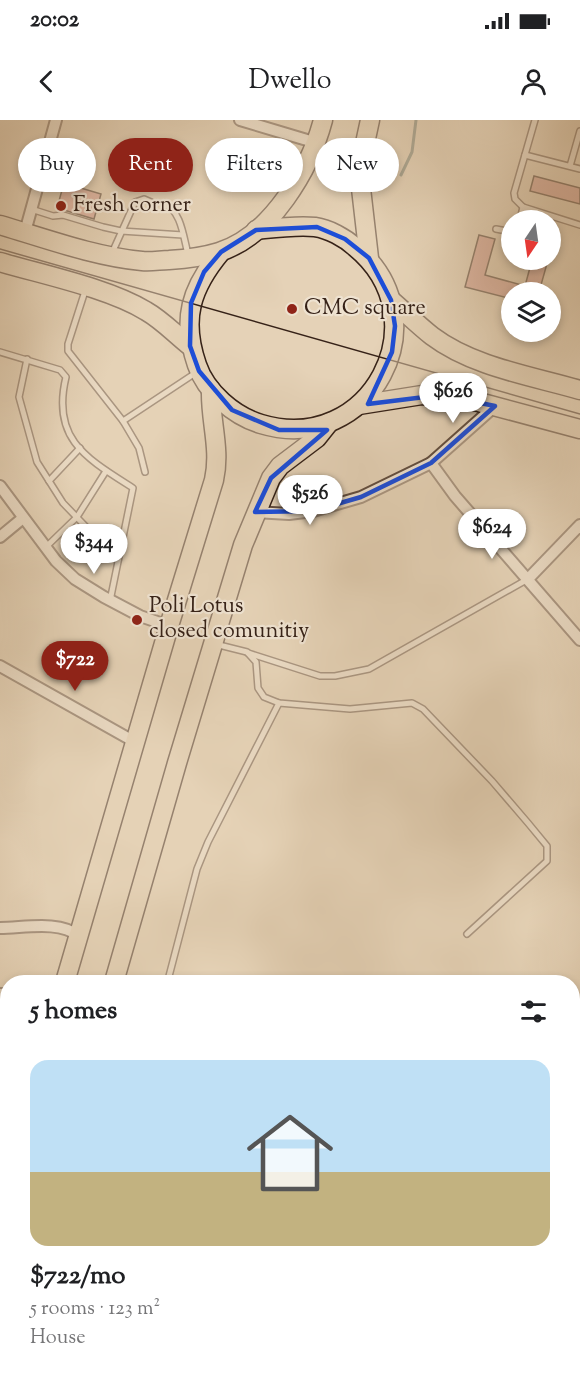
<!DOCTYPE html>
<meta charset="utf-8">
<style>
body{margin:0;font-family:"Sorts Mill Goudy",serif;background:#f2f2f2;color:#202124;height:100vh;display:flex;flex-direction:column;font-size:22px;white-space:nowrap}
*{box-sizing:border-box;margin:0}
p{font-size:20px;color:#757577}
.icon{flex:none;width:33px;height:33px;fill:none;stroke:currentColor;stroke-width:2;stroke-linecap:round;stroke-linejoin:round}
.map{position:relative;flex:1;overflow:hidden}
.panel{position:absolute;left:0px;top:855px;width:580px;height:404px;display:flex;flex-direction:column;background:#fff;border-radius:24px 24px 0 0;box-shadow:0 3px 9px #0003}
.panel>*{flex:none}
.banner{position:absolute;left:18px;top:18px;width:544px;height:54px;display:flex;gap:12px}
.needle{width:39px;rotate:193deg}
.tools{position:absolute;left:501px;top:90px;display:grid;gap:12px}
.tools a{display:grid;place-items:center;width:60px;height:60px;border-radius:50%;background:#fff;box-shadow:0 3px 9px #0003;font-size:30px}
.price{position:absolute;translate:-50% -51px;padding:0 14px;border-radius:21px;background:#fff;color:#222;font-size:20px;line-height:39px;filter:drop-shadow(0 2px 3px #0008)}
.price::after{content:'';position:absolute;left:50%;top:36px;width:18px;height:14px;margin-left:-9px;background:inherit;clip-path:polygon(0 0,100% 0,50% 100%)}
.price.on{background:#8f2418;color:#fff}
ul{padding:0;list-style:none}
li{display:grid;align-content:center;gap:12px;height:318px;padding:0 30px}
li span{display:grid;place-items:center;height:186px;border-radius:18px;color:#555}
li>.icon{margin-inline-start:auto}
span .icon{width:108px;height:108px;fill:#fffc;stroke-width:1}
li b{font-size:26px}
h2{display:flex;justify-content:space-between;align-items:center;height:72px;padding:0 30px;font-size:26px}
.pill{padding:0 21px;border-radius:27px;background:#fff;box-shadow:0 3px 9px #0003;font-size:21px;line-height:54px}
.pill.on{background:#8f2418;color:#fff}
.status{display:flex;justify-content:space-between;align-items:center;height:42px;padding:0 30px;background:#fff;direction:ltr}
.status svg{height:16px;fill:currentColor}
header{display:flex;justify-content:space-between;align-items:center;height:78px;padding:0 30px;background:#fff;font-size:27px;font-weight:600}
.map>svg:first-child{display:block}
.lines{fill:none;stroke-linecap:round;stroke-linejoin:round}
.stream{stroke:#707c70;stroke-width:3}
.building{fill:#d4978c;stroke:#362218;stroke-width:1.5}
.service-casing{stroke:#624e40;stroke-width:8}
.minor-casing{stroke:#624e40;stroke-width:14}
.primary-casing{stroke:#362218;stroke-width:21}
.service{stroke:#eee2d0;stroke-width:5}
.minor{stroke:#eee2d0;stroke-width:10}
.primary{stroke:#e5d2b7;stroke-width:18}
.tram{stroke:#362218;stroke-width:1.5}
.marked{fill:none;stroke:#1d4ed8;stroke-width:4.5;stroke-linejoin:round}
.poi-dot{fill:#8f2418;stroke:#eee2d0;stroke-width:2}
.labels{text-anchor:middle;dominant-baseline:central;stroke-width:4.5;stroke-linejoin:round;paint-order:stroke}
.poi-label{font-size:22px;fill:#362218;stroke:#eee2d0;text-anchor:start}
</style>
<div class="status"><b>20:02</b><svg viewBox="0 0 49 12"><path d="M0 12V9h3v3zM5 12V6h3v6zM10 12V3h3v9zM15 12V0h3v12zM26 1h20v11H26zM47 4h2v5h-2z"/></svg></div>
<header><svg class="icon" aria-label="back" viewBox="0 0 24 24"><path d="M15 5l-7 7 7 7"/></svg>Dwello<svg class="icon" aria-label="person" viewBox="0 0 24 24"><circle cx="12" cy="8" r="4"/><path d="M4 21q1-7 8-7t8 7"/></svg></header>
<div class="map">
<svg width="580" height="1258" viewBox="0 0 580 1258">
<rect width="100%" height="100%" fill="#e5d2b7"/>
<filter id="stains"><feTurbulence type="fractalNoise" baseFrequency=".00333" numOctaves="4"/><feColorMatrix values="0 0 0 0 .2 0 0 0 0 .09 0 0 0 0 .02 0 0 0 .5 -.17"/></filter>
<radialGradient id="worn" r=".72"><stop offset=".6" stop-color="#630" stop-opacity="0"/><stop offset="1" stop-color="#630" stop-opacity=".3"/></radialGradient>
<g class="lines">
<path class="stream" d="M 401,55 L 412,32 L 416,0"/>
</g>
<g class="building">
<path d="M 534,56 L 580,68 L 580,84 L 530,71 Z"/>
<path d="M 64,63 L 101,74 L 94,99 L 57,88 Z"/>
<path d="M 479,115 L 495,119 L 485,155 L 525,166 L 532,140 L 548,140 L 539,172 L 512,172 L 512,179 L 465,167 Z"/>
</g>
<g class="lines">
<defs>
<g id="service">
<path d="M 535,0 L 514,73 L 515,79 L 523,87 L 580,105"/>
<path d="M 525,35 L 580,49"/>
<path d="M 570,46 L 580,11"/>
<path d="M 164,85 C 181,88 184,120 188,134"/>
<path d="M 31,89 L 53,96 L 63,95 L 103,107 L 121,111 L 183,115"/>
<path d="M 520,100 L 523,87"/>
<path d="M 496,109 L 512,112"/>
<path d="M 112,133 L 135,82 L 144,79 L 151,82"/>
<path d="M 86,168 L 68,224 L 68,231 L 123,301 L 139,328 L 145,352"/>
<path d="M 0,232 L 60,250 L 66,257 C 51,319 86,338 133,368 L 110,481"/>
<path d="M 27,239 L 19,277 L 37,342 L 63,383 L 118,440"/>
<path d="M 123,301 L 197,252"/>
<path d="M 49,361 L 80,328"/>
<path d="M 46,427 L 77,397 L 106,351"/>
<path d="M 215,524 L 247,532 L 256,542 L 258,568 L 264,577 L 279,583 L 350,589 L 412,583 L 423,589 L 492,661 L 528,703 L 547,726 L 547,741 L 467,814"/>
<path d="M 248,533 L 320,556 L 335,556 L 369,549 L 528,459"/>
<path d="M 168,860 L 197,749 L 208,722 L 279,583"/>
</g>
<g id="minor">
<path d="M 240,0 L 317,23"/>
<path d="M 25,112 L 56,0"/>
<path d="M 431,343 L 455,376 L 580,520"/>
<path d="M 0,366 L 56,441 L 75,459 L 104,477 L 140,496 L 169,506"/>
<path d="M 255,392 L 289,394 L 313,391 L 361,377 L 431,343 L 495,286"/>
<path d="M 0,417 L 23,398"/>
<path d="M 528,459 L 580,405"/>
<path d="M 0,546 L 135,622"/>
<path d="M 0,808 C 24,808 59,800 79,816"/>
<path d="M 0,874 L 8,874"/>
<path d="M 0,925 L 8,944"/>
<path d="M 573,998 L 580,997"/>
<path d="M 573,1014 L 580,1012"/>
<path d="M 0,1029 L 8,1034"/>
<path d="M 573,1093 L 580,1094"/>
<path d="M 573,1166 L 580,1168"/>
<path d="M 576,1242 L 580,1222"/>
<path d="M 245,1258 L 250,1256 L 260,1258"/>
<path d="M 497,1258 L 499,1251"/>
</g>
<g id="primary">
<path d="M 0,105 C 44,118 96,137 142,141 C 151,142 161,140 169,140 C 186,139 203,137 219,132 C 271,116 310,49 323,0"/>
<path d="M 221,132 C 191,168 181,199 197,245 C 206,272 234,296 261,304 C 370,337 443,199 355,127 C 345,118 329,109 315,107 C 296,105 275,108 256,110"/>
<path d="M 369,138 L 359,51 L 370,0"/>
<path d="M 0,142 C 44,155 108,168 146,191 C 162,200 176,215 190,226"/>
<path d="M 391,180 C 405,192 418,205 432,216 C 473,247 532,256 580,270"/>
<path d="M 359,285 L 422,275 L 460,277 L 580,309"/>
<path d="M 65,862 L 169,506 L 214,360 C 221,329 210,301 211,270"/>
<path d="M 114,862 L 177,643 L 243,425 L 271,358 L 280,346 L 317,318 L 329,303"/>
<path d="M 0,1095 L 8,1069"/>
<path d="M 5,1258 L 8,1251"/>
</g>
</defs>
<use href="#service" class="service-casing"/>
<use href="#minor" class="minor-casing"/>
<use href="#primary" class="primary-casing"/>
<use href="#service" class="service"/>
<use href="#minor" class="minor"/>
<use href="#primary" class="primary"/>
<path class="tram" d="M 0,129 L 580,294"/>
</g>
<path d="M0 0H580V1258H0ZM 317,107 L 345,119 L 369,138 L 391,180 L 395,206 L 392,232 L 368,284 L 441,275 L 495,286 L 431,343 L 361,377 L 313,391 L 255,392 L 271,358 L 327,310 L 279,310 L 232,290 L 199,251 L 190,226 L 191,183 L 204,152 L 221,132 L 256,110 Z" fill="#e5d2b7" fill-opacity=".55" fill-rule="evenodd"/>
<path class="marked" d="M 317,107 L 345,119 L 369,138 L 391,180 L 395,206 L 392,232 L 368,284 L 441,275 L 495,286 L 431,343 L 361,377 L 313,391 L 255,392 L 271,358 L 327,310 L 279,310 L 232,290 L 199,251 L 190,226 L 191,183 L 204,152 L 221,132 L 256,110 Z"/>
<g class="poi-dot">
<circle cx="61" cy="86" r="6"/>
<circle cx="292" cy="189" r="6"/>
<circle cx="137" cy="500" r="6"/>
</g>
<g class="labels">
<g class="poi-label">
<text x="73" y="86">Fresh corner</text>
<text x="304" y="189">CMC square</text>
<text x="149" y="487">Poli Lotus<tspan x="149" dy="25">closed comunitiy</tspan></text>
</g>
</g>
<rect width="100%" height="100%" filter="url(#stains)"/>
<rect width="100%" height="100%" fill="url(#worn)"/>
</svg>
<div class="tools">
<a><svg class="needle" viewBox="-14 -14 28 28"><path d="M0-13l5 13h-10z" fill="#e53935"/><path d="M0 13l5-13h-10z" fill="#757577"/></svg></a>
<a><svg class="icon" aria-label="layers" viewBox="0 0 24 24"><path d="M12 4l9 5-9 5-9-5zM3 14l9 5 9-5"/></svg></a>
</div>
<b class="price" style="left:453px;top:304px">$626</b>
<b class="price" style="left:310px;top:406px">$526</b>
<b class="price" style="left:492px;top:440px">$624</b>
<b class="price" style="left:94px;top:455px">$344</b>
<b class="price on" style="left:75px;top:572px">$722</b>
<div class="banner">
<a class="pill">Buy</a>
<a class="pill on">Rent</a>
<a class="pill">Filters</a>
<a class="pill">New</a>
</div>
<section class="panel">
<h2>5 homes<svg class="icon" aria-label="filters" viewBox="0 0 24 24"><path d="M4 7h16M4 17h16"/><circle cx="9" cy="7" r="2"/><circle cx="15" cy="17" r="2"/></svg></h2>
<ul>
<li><span style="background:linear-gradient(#bfe0f5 60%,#c2b280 0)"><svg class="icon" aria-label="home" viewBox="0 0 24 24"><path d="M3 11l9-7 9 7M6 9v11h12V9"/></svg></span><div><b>$722/mo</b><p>5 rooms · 123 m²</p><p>House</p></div></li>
</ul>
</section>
</div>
